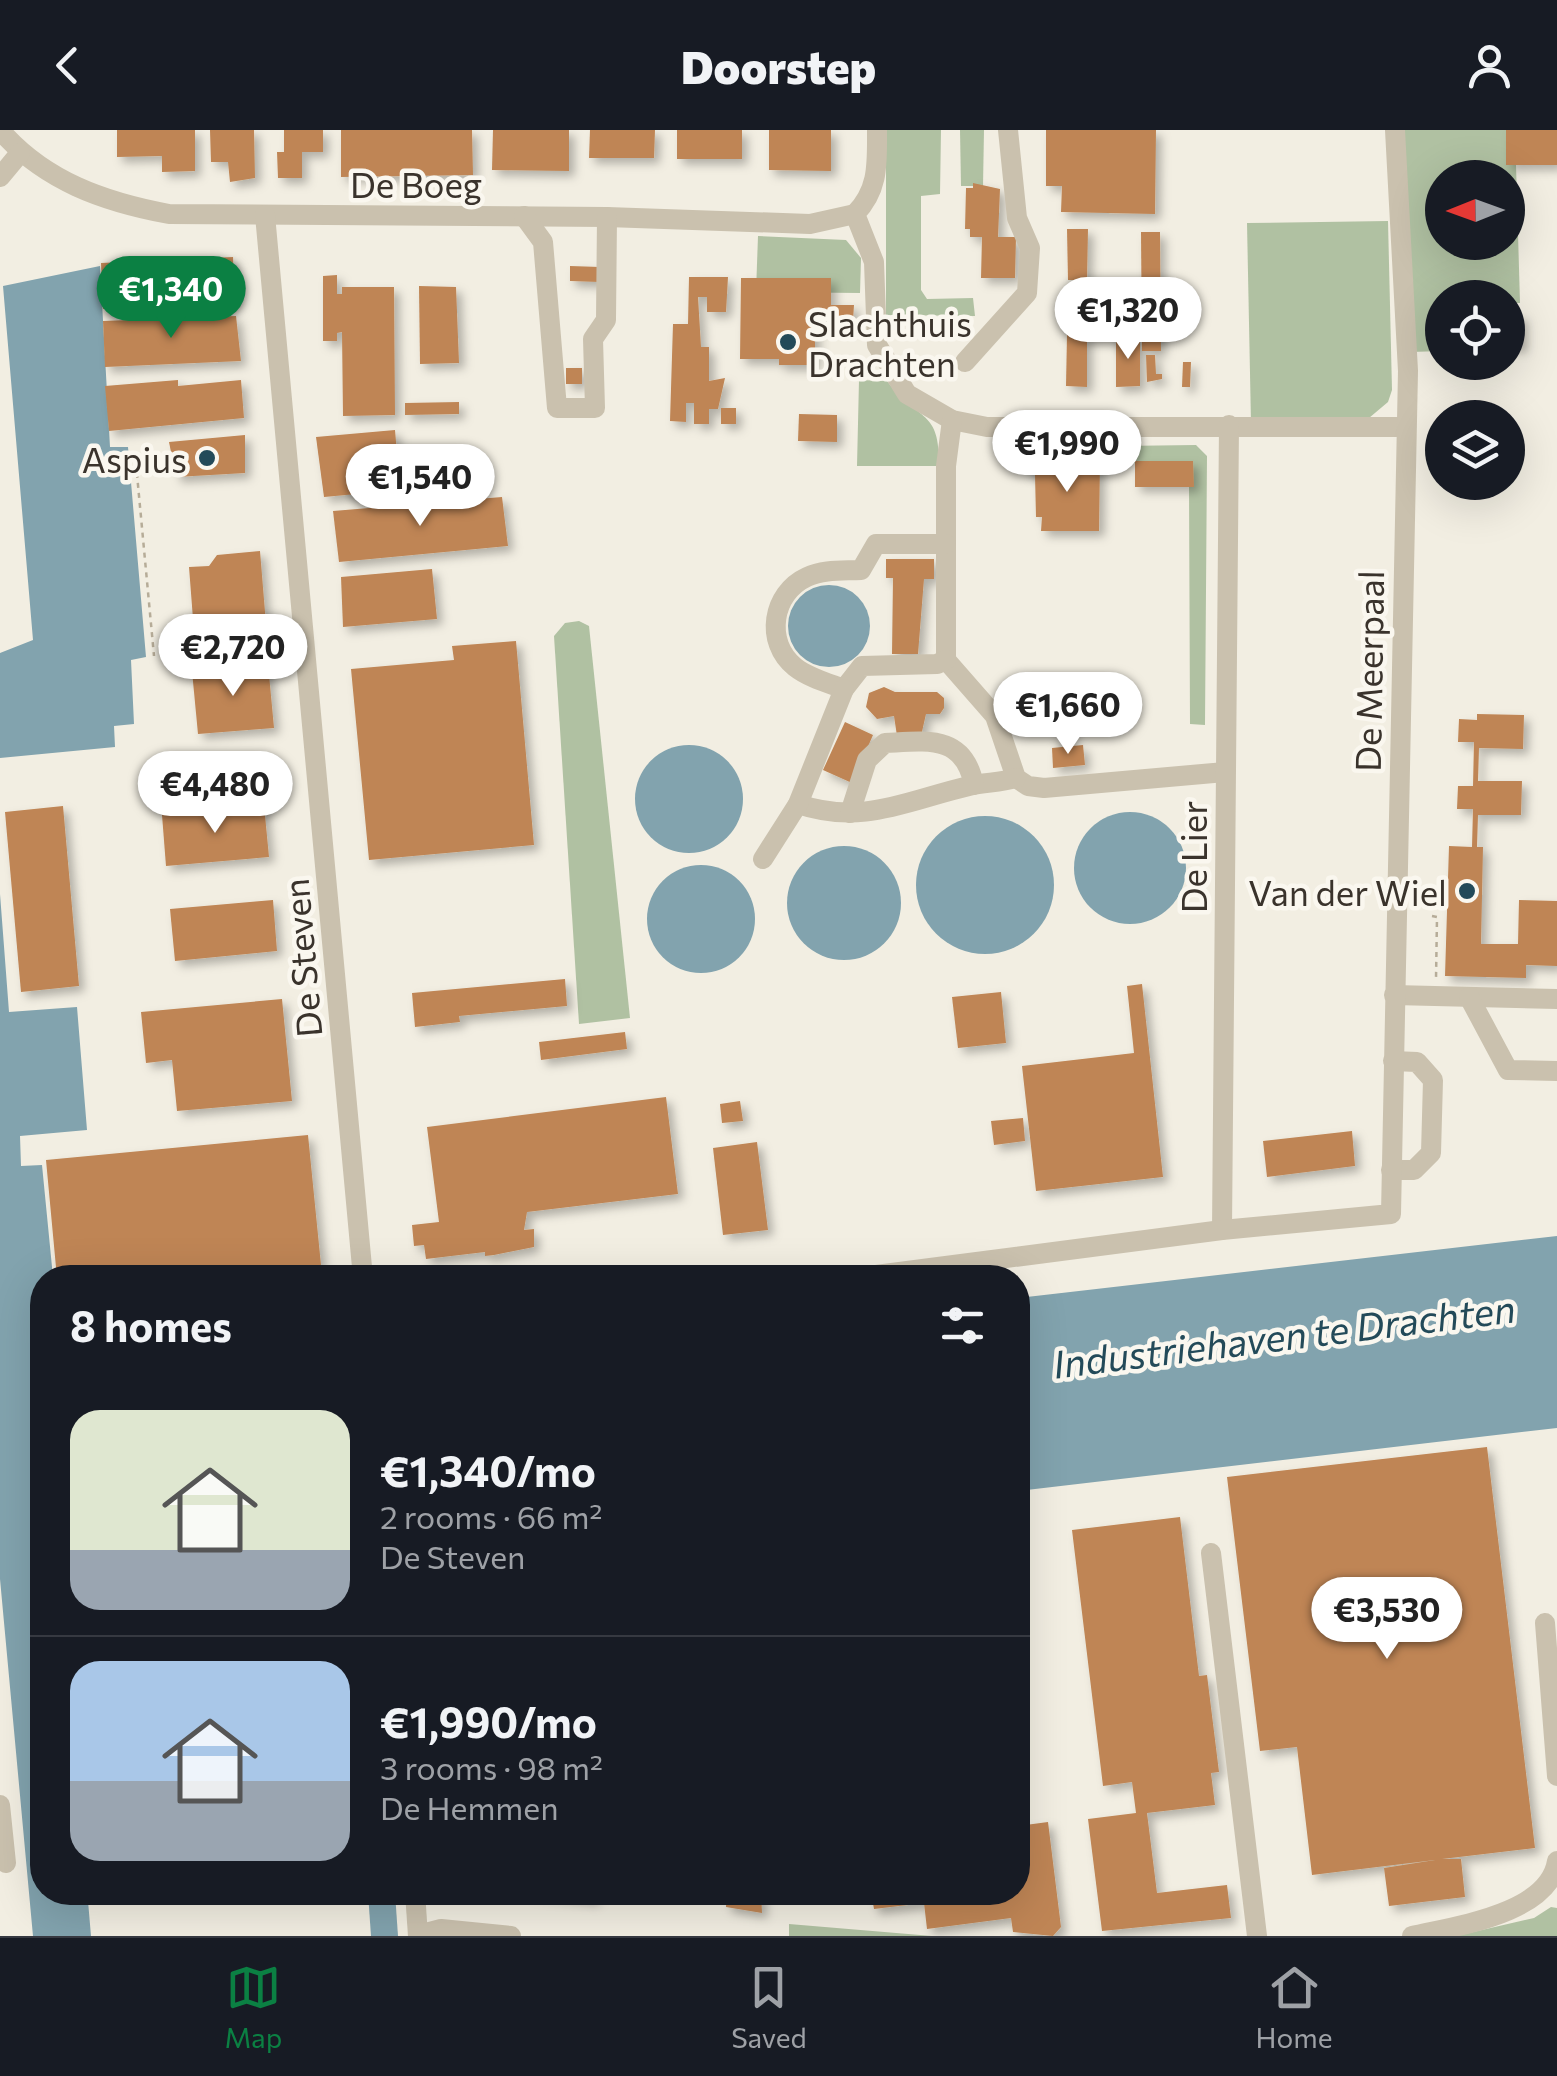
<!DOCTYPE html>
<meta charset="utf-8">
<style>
body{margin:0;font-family:Commissioner,sans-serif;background:#20242c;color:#f1f3f6;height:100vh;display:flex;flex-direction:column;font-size:38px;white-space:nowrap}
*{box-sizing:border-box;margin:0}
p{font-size:32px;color:#9ea1a6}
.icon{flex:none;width:55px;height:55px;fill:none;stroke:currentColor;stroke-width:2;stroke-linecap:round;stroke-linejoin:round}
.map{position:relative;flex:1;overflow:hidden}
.side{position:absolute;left:30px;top:1135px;width:1000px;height:640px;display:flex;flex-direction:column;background:#171b24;border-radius:40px;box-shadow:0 10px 40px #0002}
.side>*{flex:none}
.needle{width:65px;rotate:269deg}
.tools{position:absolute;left:1425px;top:30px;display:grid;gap:20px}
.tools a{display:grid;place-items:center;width:100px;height:100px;border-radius:50%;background:#171b24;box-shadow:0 10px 40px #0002;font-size:50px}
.price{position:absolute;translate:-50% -85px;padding:0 22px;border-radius:35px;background:#fff;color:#222;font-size:32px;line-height:65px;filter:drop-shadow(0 2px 5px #0008)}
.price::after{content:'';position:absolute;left:50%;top:60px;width:30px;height:22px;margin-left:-15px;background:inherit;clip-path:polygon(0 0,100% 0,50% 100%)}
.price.selected{background:#0b8043;color:#fff}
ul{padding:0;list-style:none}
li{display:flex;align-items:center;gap:30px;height:250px;padding:0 40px}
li+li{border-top:2px solid #363941}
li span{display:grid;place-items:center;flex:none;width:280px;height:200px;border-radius:30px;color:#555}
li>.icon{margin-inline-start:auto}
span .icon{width:120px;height:120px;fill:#fffc;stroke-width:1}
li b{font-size:42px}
h2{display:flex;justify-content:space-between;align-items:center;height:120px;padding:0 40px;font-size:42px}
header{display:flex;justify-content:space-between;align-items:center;height:130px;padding:0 40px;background:#171b24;font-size:45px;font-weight:800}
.menu{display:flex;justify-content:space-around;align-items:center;height:140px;border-top:2px solid #363941;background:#171b24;font-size:28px;color:#9ea1a6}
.menu a{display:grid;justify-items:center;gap:5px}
.menu .selected{color:#0b8043}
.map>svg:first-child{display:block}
.green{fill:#b0c1a2;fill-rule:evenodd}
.water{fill:#82a3ae}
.building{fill:#bf8554;filter:url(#shadow)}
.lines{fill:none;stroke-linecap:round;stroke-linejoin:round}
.path{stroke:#b6ac98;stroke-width:2.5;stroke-dasharray:5 5;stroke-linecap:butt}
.minor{stroke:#cac1ae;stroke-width:20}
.poi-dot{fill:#234a59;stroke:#faf7ef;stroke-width:4}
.labels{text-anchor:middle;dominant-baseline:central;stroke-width:9;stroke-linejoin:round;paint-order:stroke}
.street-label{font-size:35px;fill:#3a332c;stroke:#faf7ef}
.poi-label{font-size:35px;fill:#3a332c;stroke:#faf7ef;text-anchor:end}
.water-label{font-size:38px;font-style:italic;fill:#234a59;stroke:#faf7ef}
</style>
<header><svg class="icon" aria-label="back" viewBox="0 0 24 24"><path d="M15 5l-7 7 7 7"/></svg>Doorstep<svg class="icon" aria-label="person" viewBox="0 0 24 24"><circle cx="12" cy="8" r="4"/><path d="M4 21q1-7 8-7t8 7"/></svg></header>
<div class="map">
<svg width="1557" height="1806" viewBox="0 0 1557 1806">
<defs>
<filter id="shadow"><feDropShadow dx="5.5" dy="5.5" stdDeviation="5" flood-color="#0004"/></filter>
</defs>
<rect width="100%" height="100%" fill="#f2eee2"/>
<g class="green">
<path d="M 886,0 L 941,0 L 940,64 L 921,66 L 921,160 L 927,169 L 973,168 L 975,186 L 886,185 Z"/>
<path d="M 960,0 L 984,0 L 983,56 L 961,56 Z"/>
<path d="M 1404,0 L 1515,0 L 1520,173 L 1508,173 L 1508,168 L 1442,168 L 1442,221 L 1411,222 ZM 1442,48 L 1508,48 L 1508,112 L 1442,112 Z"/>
<path d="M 1388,91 L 1392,260 L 1388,272 L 1369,288 L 1251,293 L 1247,93 Z"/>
<path d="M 758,106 L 846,110 L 861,128 L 860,163 L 756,162 Z"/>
<path d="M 859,250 L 887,251 C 919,293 940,278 939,336 L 857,336 Z"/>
<path d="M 1196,315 L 1207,326 L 1205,595 L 1190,594 L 1189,356 L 1178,333 L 1119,333 L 1120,316 Z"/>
<path d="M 579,491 L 589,496 L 630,888 L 579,894 L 554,506 L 565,493 Z"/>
<path d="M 1551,1777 L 1557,1778 L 1557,1806 L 1456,1806 L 1534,1788 Z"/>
<path d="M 789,1794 L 932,1806 L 789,1806 Z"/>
</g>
<g class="water">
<path d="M 100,136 L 110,317 L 128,317 L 146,527 L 131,530 L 134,594 L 114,596 L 115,617 L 0,628 L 0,523 L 33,510 L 3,156 Z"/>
<circle cx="829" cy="496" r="41"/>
<circle cx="689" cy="669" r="54"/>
<circle cx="1130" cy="738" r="56"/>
<circle cx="985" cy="755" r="69"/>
<circle cx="844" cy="773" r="57"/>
<circle cx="701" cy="789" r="54"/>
<path d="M 0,764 L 9,882 L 77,877 L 87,1000 L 20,1006 L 21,1036 L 42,1035 L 53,1147 L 42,1148 L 42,1762 L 165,1763 L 166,1774 L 88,1771 L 91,1806 L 33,1806 L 0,1449 Z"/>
<path d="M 1557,1106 L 1557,1298 L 1018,1361 L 1018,1168 Z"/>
<path d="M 368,1763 L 395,1763 L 398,1806 L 371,1806 Z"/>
</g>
<g class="building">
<path d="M 117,0 L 195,0 L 195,41 L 162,42 L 162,26 L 117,27 Z"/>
<path d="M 210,0 L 254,0 L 255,48 L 230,52 L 228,32 L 211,32 Z"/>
<path d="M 284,0 L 323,0 L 323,22 L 302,22 L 302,48 L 278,48 L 277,22 L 284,22 Z"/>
<path d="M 341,0 L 472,0 L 473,45 L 341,47 Z"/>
<path d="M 493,0 L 569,0 L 569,41 L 492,40 Z"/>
<path d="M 590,0 L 655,0 L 654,28 L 589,28 Z"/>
<rect x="677" y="0" width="65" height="29"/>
<path d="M 769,0 L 831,0 L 831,41 L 769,40 Z"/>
<path d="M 1046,0 L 1156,0 L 1155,84 L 1061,82 L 1062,56 L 1046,56 Z"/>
<rect x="1506" y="0" width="51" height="35"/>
<path d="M 973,53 L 1000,59 L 998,107 L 1016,107 L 1015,148 L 981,148 L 982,107 L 970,107 L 970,99 L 965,99 L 966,58 L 973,58 Z"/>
<path d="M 1067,99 L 1088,99 L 1087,150 L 1068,150 Z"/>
<path d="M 1141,102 L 1160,102 L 1161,221 L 1142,221 Z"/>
<path d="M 233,127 L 235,173 L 103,179 L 101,133 Z"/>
<path d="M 570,136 L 600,137 L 600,152 L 570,151 Z"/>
<path d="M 337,145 L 337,164 L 342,164 L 342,157 L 394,157 L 395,285 L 343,286 L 342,202 L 337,203 L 337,211 L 323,211 L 323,146 Z"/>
<path d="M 689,147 L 728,147 L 726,182 L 707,182 L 707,167 L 698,167 L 701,217 L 709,217 L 709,251 L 725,248 L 718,279 L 709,279 L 709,294 L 694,294 L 694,273 L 686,273 L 686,292 L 670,291 L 673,194 L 688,194 Z"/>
<path d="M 741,148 L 831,148 L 831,175 L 854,175 L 853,190 L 815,190 L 815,235 L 779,235 L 779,229 L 740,229 Z"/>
<path d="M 419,156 L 456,157 L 459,233 L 420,234 Z"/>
<rect x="1508" y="185" width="14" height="32"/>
<path d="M 236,186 L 241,231 L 105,237 L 103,191 Z"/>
<path d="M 1067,205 L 1087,205 L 1087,257 L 1066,256 Z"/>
<path d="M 1116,208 L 1140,208 L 1140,256 L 1116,257 Z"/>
<path d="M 1146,225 L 1155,225 L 1156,244 L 1162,244 L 1162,249 L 1147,252 Z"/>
<path d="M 1183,232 L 1191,232 L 1190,257 L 1182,257 Z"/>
<rect x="566" y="238" width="16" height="16"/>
<path d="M 178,250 L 178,256 L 241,250 L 244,288 L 109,301 L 105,256 Z"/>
<path d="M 459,272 L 459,284 L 405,285 L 405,273 Z"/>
<rect x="721" y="278" width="15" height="16"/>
<path d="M 799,284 L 837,285 L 837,312 L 798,311 Z"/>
<path d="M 395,300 L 400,360 L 324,367 L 316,307 Z"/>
<path d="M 245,305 L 245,343 L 176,347 L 169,312 Z"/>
<path d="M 1026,331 L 1100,331 L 1099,401 L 1041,401 L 1042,387 L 1036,387 L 1035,345 L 1026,343 Z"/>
<path d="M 1135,331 L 1193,331 L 1194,357 L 1135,357 Z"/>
<path d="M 502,367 L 508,416 L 339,432 L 333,381 Z"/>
<path d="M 260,421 L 266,494 L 224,496 L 214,488 L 193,489 L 189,437 L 209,436 L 217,425 Z"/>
<path d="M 886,429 L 934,429 L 934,449 L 924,449 L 918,524 L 892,524 L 893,448 L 886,448 Z"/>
<path d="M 432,439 L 437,489 L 343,497 L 341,447 Z"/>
<path d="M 516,511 L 534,715 L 369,730 L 351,539 L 454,530 L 452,516 Z"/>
<path d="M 268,534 L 274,598 L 198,604 L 192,541 Z"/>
<path d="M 884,557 L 895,562 L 937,562 L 944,568 L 944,578 L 940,584 L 926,584 L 921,606 L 897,606 L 894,586 L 877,589 L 866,577 L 869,563 Z"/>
<path d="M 1477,584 L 1524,585 L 1523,619 L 1479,618 L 1478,651 L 1522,651 L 1521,685 L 1478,685 L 1477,717 L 1483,717 L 1481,814 L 1518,814 L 1519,770 L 1557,771 L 1557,836 L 1526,835 L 1526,848 L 1445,846 L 1449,716 L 1472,717 L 1473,679 L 1457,679 L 1458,656 L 1473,656 L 1474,612 L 1458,612 L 1459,589 L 1477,590 Z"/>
<path d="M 845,592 L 873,605 L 852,653 L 823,640 Z"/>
<path d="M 1083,615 L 1085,635 L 1053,638 L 1052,618 Z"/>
<path d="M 264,675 L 269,727 L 166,736 L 162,685 Z"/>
<path d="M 63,676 L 79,856 L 21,862 L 5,682 Z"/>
<path d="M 273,770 L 277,821 L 175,831 L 170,779 Z"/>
<path d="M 565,849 L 567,876 L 459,886 L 460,892 L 415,897 L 412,863 Z"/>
<path d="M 1142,854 L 1163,1047 L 1036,1061 L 1022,936 L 1134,923 L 1127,856 Z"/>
<path d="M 1001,862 L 1006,913 L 958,918 L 952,867 Z"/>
<path d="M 282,869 L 292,971 L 177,981 L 172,930 L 146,933 L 141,882 Z"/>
<path d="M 625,902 L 627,919 L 541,930 L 539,912 Z"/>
<path d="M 666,967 L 678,1064 L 527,1082 L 524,1100 L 534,1099 L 534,1117 L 494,1125 L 485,1126 L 485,1122 L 426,1129 L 424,1115 L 414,1116 L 412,1095 L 439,1092 L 427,997 Z"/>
<path d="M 740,971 L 743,991 L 722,993 L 720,974 Z"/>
<path d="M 1023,988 L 1025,1011 L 994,1015 L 991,991 Z"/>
<path d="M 1352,1001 L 1355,1036 L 1267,1047 L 1263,1011 Z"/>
<path d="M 308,1005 L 321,1135 L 300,1141 L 296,1137 L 180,1148 L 57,1148 L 46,1030 Z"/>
<path d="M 757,1012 L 768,1100 L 723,1105 L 713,1018 Z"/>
<path d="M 1487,1317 L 1535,1718 L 1442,1729 L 1461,1729 L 1465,1767 L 1389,1776 L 1384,1738 L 1435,1730 L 1312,1745 L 1297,1617 L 1260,1621 L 1227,1347 Z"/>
<path d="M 1180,1387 L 1199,1546 L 1207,1545 L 1219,1642 L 1211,1643 L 1215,1675 L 1147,1683 L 1157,1763 L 1227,1755 L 1231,1788 L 1102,1801 L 1088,1689 L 1136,1683 L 1132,1652 L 1103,1656 L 1072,1400 Z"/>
<path d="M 1048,1692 L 1061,1797 L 1053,1806 L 1013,1802 L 1011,1788 L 927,1799 L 924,1773 L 874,1779 L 871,1762 L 1018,1762 L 1018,1696 Z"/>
<path d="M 522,1762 L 594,1762 L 594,1770 Z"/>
<path d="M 727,1762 L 761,1762 L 762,1783 L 726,1777 Z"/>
</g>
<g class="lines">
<g class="path">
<path d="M 135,323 L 154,526"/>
<path d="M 1432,786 L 1437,787 L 1436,849"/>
<path d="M 38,1301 L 42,1301"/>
</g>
<g class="minor">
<path d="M 0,0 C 44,51 104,72 169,84 L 607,87 L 810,94 L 855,84"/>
<path d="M 877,0 C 877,34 879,59 855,84 L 874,132 L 877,215 L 907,264 L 952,290 L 987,297 L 1406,297"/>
<path d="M 0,47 L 20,23"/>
<path d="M 265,85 L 363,1148"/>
<path d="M 524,86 L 543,112 L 557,278 L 595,278 L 593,209 L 606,190 L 607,87"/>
<path d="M 965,232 L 1027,163 L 1030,118 L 1017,88 L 1008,0"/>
<path d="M 952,290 L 946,336 L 946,530 L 995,586 L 1016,648 L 1028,656 L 1044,658 L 1225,642"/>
<path d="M 946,414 L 876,414 L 861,440 C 843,441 824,439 807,447 C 772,463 764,512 795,537 C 809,548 828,553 844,559 L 862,536 L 937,534 L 946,530"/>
<path d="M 798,674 C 863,696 908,670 969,656 C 985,652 1000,653 1016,648"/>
<path d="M 850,683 L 867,630 L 885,613 C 927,611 964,604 974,655"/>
<path d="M 763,729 L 798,674 L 844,559"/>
<path d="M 1394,865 L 1557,869"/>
<path d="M 1469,867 L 1508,940 L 1557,941"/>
<path d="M 1391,1040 L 1414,1040 L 1431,1023 L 1433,950 L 1417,932 L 1393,931"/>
<path d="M 1222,1100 L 1229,295"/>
<path d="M 853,1148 L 1222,1100 L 1391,1084 L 1408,241 L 1395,0"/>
<path d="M 1211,1423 L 1257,1806"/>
<path d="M 1545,1493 L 1557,1646"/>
<path d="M 0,1675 L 6,1733"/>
<path d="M 415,1762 L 418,1806"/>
<path d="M 418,1805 L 441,1799 L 511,1806"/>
<path d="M 1412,1806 C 1455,1796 1549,1784 1557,1731"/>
</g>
</g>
<g class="poi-dot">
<circle cx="788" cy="212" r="10"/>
<circle cx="207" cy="328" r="10"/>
<circle cx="1467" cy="761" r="10"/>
</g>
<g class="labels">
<g class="street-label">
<text x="416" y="53">De Boeg</text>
<text transform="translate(1368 541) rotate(-89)">De Meerpaal</text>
<text transform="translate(1192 727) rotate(-90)">De Lier</text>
<text transform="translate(301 828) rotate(-95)">De Steven</text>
</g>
<g class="poi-label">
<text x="808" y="192" text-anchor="start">Slachthuis<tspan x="808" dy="40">Drachten</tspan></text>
<text x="187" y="328">Aspius</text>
<text x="1447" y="761">Van der Wiel</text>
</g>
<g class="water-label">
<text transform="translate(1284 1205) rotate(-7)">Industriehaven te Drachten</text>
</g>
</g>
</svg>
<div class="tools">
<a><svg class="needle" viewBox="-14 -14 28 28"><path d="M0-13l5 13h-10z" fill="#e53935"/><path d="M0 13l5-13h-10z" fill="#9ea1a6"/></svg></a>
<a><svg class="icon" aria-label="locate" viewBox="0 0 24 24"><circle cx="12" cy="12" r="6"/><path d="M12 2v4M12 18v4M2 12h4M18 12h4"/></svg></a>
<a><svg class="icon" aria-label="layers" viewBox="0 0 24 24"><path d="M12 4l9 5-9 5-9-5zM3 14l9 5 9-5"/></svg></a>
</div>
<b class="price selected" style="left:171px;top:211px">€1,340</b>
<b class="price" style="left:1128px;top:232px">€1,320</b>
<b class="price" style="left:1067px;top:365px">€1,990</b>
<b class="price" style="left:420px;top:399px">€1,540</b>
<b class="price" style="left:233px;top:569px">€2,720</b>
<b class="price" style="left:1068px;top:627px">€1,660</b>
<b class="price" style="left:215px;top:706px">€4,480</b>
<b class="price" style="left:1387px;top:1532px">€3,530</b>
<section class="side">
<h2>8 homes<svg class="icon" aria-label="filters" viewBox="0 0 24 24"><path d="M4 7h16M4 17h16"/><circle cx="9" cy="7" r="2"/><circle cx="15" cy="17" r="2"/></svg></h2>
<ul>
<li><span style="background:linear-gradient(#dfe7d0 70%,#9aa5b1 0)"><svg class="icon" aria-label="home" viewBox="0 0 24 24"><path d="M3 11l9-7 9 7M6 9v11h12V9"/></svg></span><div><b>€1,340/mo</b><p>2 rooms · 66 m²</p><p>De Steven</p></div></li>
<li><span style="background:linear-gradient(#a9c7e8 60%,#9aa5b1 0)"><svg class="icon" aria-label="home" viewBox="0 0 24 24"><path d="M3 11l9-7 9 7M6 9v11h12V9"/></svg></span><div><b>€1,990/mo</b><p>3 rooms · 98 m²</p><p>De Hemmen</p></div></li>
</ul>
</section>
</div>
<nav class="menu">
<a class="selected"><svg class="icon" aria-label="map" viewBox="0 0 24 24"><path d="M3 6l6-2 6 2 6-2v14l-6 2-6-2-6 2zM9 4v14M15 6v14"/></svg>Map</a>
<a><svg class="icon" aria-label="saved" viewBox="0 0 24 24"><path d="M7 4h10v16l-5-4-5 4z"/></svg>Saved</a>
<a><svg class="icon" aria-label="home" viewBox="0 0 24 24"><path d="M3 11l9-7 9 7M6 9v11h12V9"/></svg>Home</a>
</nav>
